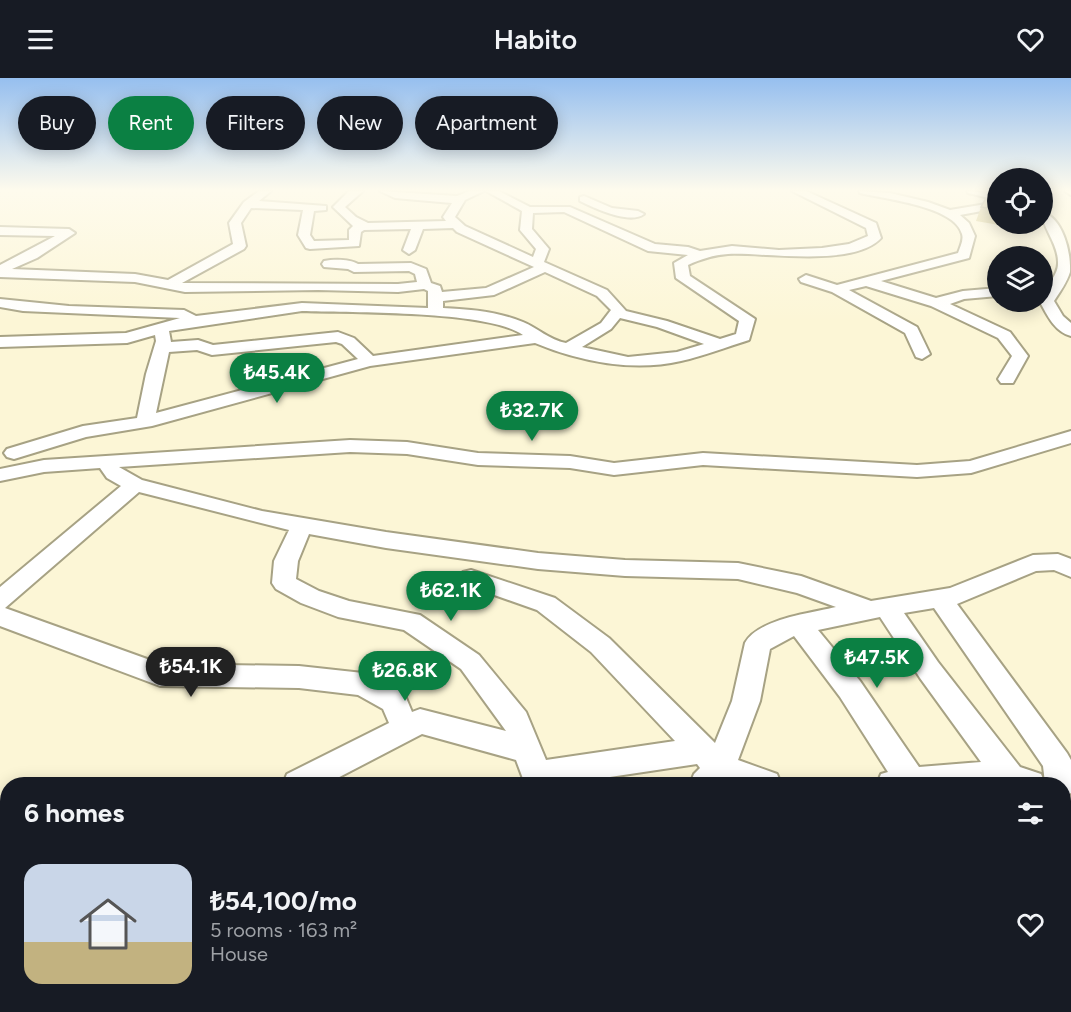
<!DOCTYPE html>
<meta charset="utf-8">
<style>
body{margin:0;font-family:Figtree,sans-serif;background:#20242c;color:#f1f3f6;height:100vh;display:flex;flex-direction:column;font-size:22px;white-space:nowrap}
*{box-sizing:border-box;margin:0}
p{font-size:20px;color:#9ea1a6}
.icon{flex:none;width:33px;height:33px;fill:none;stroke:currentColor;stroke-width:2;stroke-linecap:round;stroke-linejoin:round}
.map{position:relative;flex:1;overflow:hidden}
.sheet{position:absolute;left:0px;top:699px;width:1071px;height:236px;display:flex;flex-direction:column;background:#171b24;border-radius:24px 24px 0 0;box-shadow:0 3px 15px #0003}
.sheet>*{flex:none}
.top-card{position:absolute;left:18px;top:18px;width:600px;height:54px;display:flex;gap:12px}
.buttons{position:absolute;left:987px;top:90px;display:grid;gap:12px}
.buttons a{display:grid;place-items:center;width:66px;height:66px;border-radius:50%;background:#171b24;box-shadow:0 3px 15px #0003;font-size:30px}
.price{position:absolute;translate:-50% -51px;padding:0 14px;border-radius:21px;background:#0b8043;color:#fff;font-size:20px;line-height:39px;filter:drop-shadow(0 2px 3px #0008)}
.price::after{content:'';position:absolute;left:50%;top:36px;width:18px;height:14px;margin-left:-9px;background:inherit;clip-path:polygon(0 0,100% 0,50% 100%)}
.price.current{background:#222;color:#fff}
ul{padding:0;list-style:none}
li{display:flex;align-items:center;gap:18px;height:150px;padding:0 24px}
li span{display:grid;place-items:center;flex:none;width:168px;height:120px;border-radius:18px;color:#555}
li>.icon{margin-inline-start:auto}
span .icon{width:72px;height:72px;fill:#fffc;stroke-width:1}
li b{font-size:26px}
h2{display:flex;justify-content:space-between;align-items:center;height:72px;padding:0 24px;font-size:26px}
.pill{padding:0 21px;border-radius:27px;background:#171b24;box-shadow:0 3px 15px #0003;font-size:21px;line-height:54px}
.pill.current{background:#0b8043;color:#fff}
header{display:flex;justify-content:space-between;align-items:center;height:78px;padding:0 24px;background:#171b24;font-size:27px;font-weight:600}
.map>svg:first-child{display:block}
.lines{fill:none;stroke-linecap:round;stroke-linejoin:round}
.minor-casing{stroke:#a7a284;stroke-width:4}
.minor{fill:#fff;fill-rule:evenodd}
.wall{fill:#cdc079}
.building{fill:#eedf8d;stroke:#a79c63;stroke-width:1.5}
</style>
<header><svg class="icon" aria-label="menu" viewBox="0 0 24 24"><path d="M4 6h16M4 12h16M4 18h16"/></svg>Habito<svg class="icon" aria-label="heart" viewBox="0 0 24 24"><path d="M12 20l-8-8c-3-5 5-10 8-4 3-6 11-1 8 4z"/></svg></header>
<div class="map">
<svg width="1071" height="934" viewBox="0 0 1071 934">
<rect width="100%" height="100%" fill="#fcf6d6"/>
<g class="lines">
<defs>
<g id="minor">
<path d="M 259,113 L 271,113 L 259,123 L 326,128 L 326,132 L 314,133 L 310,157 L 314,163 L 349,162 L 349,152 L 353,148 L 333,129 L 349,113 L 363,113 L 345,129 L 356,139 L 368,145 L 446,143 L 443,139 L 452,125 L 395,120 L 380,113 L 457,118 L 469,113 L 484,113 L 465,122 L 455,139 L 465,148 L 533,179 L 536,171 L 520,152 L 522,133 L 486,113 L 499,113 L 530,129 L 570,129 L 655,166 L 688,169 L 700,173 L 732,168 L 779,172 L 822,170 L 849,166 L 868,158 L 866,150 L 792,113 L 806,113 L 876,145 L 881,160 C 853,190 765,174 728,176 C 713,177 701,181 688,187 L 690,198 L 755,241 L 749,262 C 726,269 704,278 681,283 C 634,294 580,284 535,265 L 370,288 L 152,348 L 86,359 L 14,381 L 7,379 L 4,375 L 7,371 L 83,348 L 137,340 L 146,296 L 156,263 L 155,257 L 127,265 L 0,269 L 0,259 L 126,255 L 180,240 L 23,233 L 0,229 L 0,221 L 69,228 L 184,232 L 196,238 L 302,225 L 428,230 L 428,213 L 424,211 L 398,214 L 318,212 L 185,214 L 135,204 L 0,199 L 0,187 L 55,158 L 0,157 L 0,149 L 69,151 L 75,155 L 37,180 L 12,191 L 135,196 L 168,202 L 233,166 L 229,145 L 244,124 ZM 251,130 L 303,132 L 298,157 L 306,170 L 310,171 L 359,168 L 361,154 L 364,152 L 411,151 L 403,172 L 409,176 L 415,172 L 423,151 L 453,150 L 457,154 L 534,189 L 486,210 L 442,214 L 440,208 L 431,205 L 426,191 L 411,185 L 358,186 C 350,181 334,181 324,183 L 322,186 L 324,189 L 348,191 L 354,194 L 409,193 L 415,196 L 417,204 L 398,206 L 182,205 L 244,171 L 246,168 L 241,145 ZM 564,134 L 648,173 L 688,177 L 674,185 L 676,200 L 739,243 L 736,256 L 720,261 L 667,243 L 626,233 L 607,212 L 544,184 L 549,171 L 532,151 L 533,135 ZM 545,194 L 597,218 L 611,232 L 601,245 L 566,265 C 549,262 538,250 523,244 C 499,234 469,231 443,230 L 443,223 L 494,217 ZM 302,233 C 350,235 488,232 523,257 L 373,278 L 354,260 L 338,254 L 213,267 L 198,262 L 171,264 L 169,253 ZM 620,240 L 657,249 L 704,266 L 677,274 L 628,279 L 582,269 L 611,251 ZM 336,264 L 342,266 L 358,281 L 156,335 L 169,274 L 197,272 L 212,277 Z"/>
<path d="M 859,113 L 890,115 L 928,124 L 950,132 L 998,124 L 998,130 L 960,137 L 969,145 L 975,158 L 969,180 L 881,203 L 936,220 L 963,213 L 998,210 L 998,218 L 964,221 L 950,226 L 1010,254 L 1028,278 L 1013,305 L 1001,305 L 998,301 L 1012,278 L 998,260 L 931,228 L 866,208 L 849,212 L 917,249 L 930,276 L 922,281 L 916,279 L 905,255 L 832,214 L 801,204 L 799,201 L 806,197 L 837,207 L 958,175 C 960,169 964,162 962,156 C 955,128 884,121 860,115 Z"/>
<path d="M 967,113 L 998,116 L 998,122 L 968,115 Z"/>
<path d="M 1065,113 L 1071,113 L 1071,117 Z"/>
<path d="M 584,118 L 612,130 L 638,133 L 644,136 C 630,147 594,130 580,123 L 580,119 Z"/>
<path d="M 1042,134 C 1063,140 1071,174 1070,194 C 1067,204 1060,214 1054,223 L 1063,238 L 1071,245 L 1071,258 C 1055,254 1047,237 1040,224 L 1042,224 C 1042,209 1059,199 1058,184 C 1058,165 1042,150 1042,134 Z"/>
<path d="M 1071,353 L 1071,365 L 971,395 L 917,399 L 703,387 L 614,397 L 570,390 L 478,387 L 407,376 L 350,374 L 119,389 L 142,402 L 262,433 L 386,454 L 538,475 L 625,482 L 738,485 L 801,498 L 871,523 L 950,510 L 1033,477 L 1058,476 L 1071,481 L 1071,499 L 1054,492 L 1036,493 L 957,526 L 1067,675 L 1071,682 L 1071,715 L 1064,719 L 1064,706 L 877,706 L 881,696 L 888,694 L 840,619 L 794,558 L 770,571 L 760,623 L 738,682 L 777,696 L 781,706 L 690,706 L 694,696 L 700,690 L 697,686 L 563,706 L 525,706 L 516,682 L 422,656 L 326,706 L 283,706 L 287,696 L 389,645 L 383,631 L 358,617 L 299,610 L 160,608 L 0,548 L 0,509 L 121,408 L 107,400 L 100,390 L 44,394 L 0,403 L 0,391 L 44,382 L 350,362 L 407,364 L 478,375 L 570,378 L 614,385 L 703,375 L 917,387 L 970,383 ZM 139,414 L 289,452 L 274,483 L 272,505 L 276,511 L 301,525 L 338,539 L 404,552 L 461,591 L 506,653 L 420,631 L 412,634 L 404,615 L 363,595 L 299,588 L 161,586 L 5,530 ZM 309,456 L 386,470 L 538,491 L 625,498 L 738,501 L 797,515 L 836,529 C 811,535 758,541 745,565 L 732,623 L 715,665 L 609,560 L 555,520 L 471,492 L 463,494 L 459,500 L 463,506 L 537,532 L 591,574 L 675,663 L 546,682 L 526,634 L 479,577 L 420,537 L 349,523 L 319,513 L 296,501 L 298,483 ZM 934,530 L 1043,688 L 1045,705 L 1041,696 L 1020,689 L 938,584 L 904,535 ZM 880,539 L 920,600 L 981,684 L 919,689 L 860,603 L 818,552 Z"/>
<path d="M 0,736 L 8,739 L 8,774 L 0,771 Z"/>
<path d="M 8,894 L 8,927 L 18,927 L 0,934 L 0,897 Z"/>
<path d="M 37,927 L 75,927 L 77,934 L 39,934 Z"/>
<path d="M 314,927 L 355,927 L 358,934 L 317,934 Z"/>
<path d="M 407,927 L 446,927 L 443,934 L 404,934 Z"/>
<path d="M 528,927 L 567,927 L 564,934 L 525,934 Z"/>
<path d="M 890,927 L 930,927 L 927,934 L 887,934 Z"/>
</g>
</defs>
<use href="#minor" class="minor-casing"/>
<use href="#minor" class="minor"/>
</g>
<path class="wall" d="M 998,120 L 998,146 L 1000,146 L 999,147 L 976,143 L 981,129 Z"/>
<path class="building" d="M 998,120 L 998,132 L 981,129 L 985,122 Z"/>
<linearGradient id="sky" x2="0" y2="1"><stop stop-color="#96bfef"/><stop offset="0.46" stop-color="#fefbed"/><stop offset="1" stop-color="#fefbed" stop-opacity="0"/></linearGradient>
<rect width="1071" height="244" fill="url(#sky)"/>
</svg>
<div class="buttons">
<a><svg class="icon" aria-label="locate" viewBox="0 0 24 24"><circle cx="12" cy="12" r="6"/><path d="M12 2v4M12 18v4M2 12h4M18 12h4"/></svg></a>
<a><svg class="icon" aria-label="layers" viewBox="0 0 24 24"><path d="M12 4l9 5-9 5-9-5zM3 14l9 5 9-5"/></svg></a>
</div>
<b class="price" style="left:277px;top:326px">₺45.4K</b>
<b class="price" style="left:532px;top:364px">₺32.7K</b>
<b class="price" style="left:451px;top:544px">₺62.1K</b>
<b class="price" style="left:877px;top:611px">₺47.5K</b>
<b class="price current" style="left:191px;top:620px">₺54.1K</b>
<b class="price" style="left:405px;top:624px">₺26.8K</b>
<div class="top-card">
<a class="pill">Buy</a>
<a class="pill current">Rent</a>
<a class="pill">Filters</a>
<a class="pill">New</a>
<a class="pill">Apartment</a>
</div>
<section class="sheet">
<h2>6 homes<svg class="icon" aria-label="filters" viewBox="0 0 24 24"><path d="M4 7h16M4 17h16"/><circle cx="9" cy="7" r="2"/><circle cx="15" cy="17" r="2"/></svg></h2>
<ul>
<li><span style="background:linear-gradient(#c9d6e8 65%,#c2b280 0)"><svg class="icon" aria-label="home" viewBox="0 0 24 24"><path d="M3 11l9-7 9 7M6 9v11h12V9"/></svg></span><div><b>₺54,100/mo</b><p>5 rooms · 163 m²</p><p>House</p></div><svg class="icon" aria-label="heart" viewBox="0 0 24 24"><path d="M12 20l-8-8c-3-5 5-10 8-4 3-6 11-1 8 4z"/></svg></li>
</ul>
</section>
</div>
